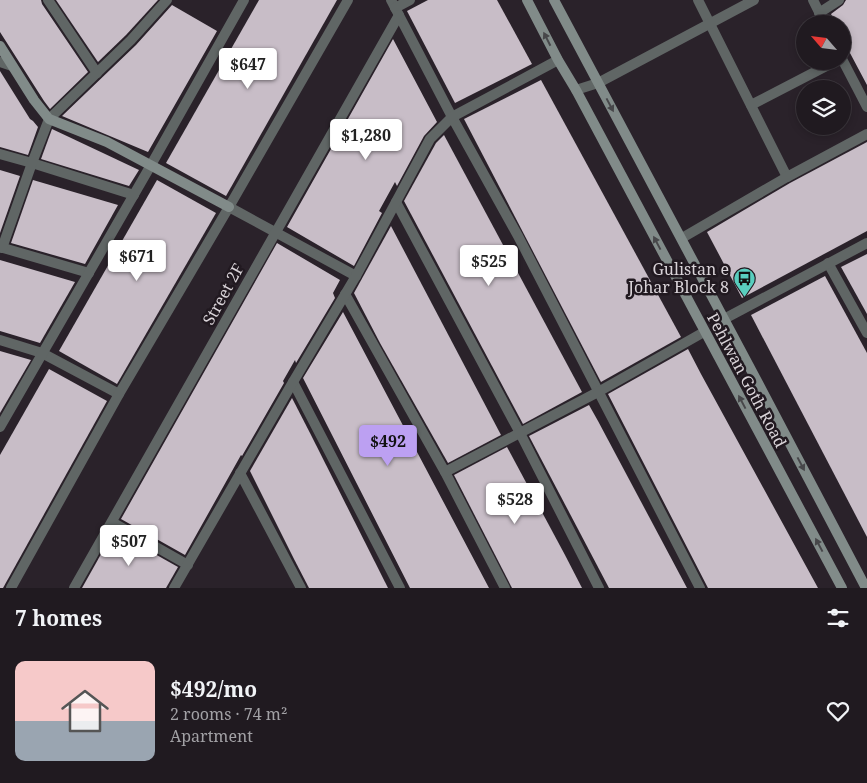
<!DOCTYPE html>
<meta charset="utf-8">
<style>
body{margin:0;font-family:"Noto Serif",serif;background:#282329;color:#f1f3f6;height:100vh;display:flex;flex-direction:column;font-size:19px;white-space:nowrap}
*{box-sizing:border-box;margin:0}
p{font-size:16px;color:#a2a1a5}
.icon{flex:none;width:28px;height:28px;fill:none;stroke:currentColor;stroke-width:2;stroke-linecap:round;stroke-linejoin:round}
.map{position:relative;height:588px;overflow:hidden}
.panel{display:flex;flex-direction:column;background:#201a20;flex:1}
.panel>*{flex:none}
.needle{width:32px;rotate:298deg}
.tools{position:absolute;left:796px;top:15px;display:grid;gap:10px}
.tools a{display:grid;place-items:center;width:55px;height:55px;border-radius:50%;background:#201a20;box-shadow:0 2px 8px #0003,0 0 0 1px #3d383e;font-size:25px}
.price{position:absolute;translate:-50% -42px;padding:0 11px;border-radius:5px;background:#fff;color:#222;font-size:16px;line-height:32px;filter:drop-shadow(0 1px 2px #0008)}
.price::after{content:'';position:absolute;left:50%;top:30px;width:15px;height:11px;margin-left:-8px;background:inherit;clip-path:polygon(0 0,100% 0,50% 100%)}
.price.active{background:#bca0f2;color:#111}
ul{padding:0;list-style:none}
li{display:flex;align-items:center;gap:15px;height:125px;padding:0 15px}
li span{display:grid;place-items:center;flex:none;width:140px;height:100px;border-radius:10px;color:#555}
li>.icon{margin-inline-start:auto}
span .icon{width:60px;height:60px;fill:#fffc;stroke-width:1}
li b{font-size:21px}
h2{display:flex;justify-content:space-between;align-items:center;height:60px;padding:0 15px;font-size:21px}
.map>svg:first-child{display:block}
.building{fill:#c8bdc7}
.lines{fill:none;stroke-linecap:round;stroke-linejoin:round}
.street{stroke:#606665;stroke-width:10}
.secondary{stroke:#818b89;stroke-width:10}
.oneway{fill:#47474a}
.labels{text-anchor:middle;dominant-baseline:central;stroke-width:5;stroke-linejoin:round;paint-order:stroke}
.poi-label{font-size:16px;fill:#d9d3d8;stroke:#211920;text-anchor:end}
.street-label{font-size:16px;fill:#d9d3d8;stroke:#211920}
</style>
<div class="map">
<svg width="867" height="588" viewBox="0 0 867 588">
<rect width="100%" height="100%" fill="#2a222a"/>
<g class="building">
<path d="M 0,0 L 41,0 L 42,4 L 88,72 L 50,109 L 44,101 L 0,32 Z"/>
<path d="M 56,0 L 158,0 L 126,35 L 98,62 Z"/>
<path d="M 259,0 L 337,0 L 226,196 L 166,163 Z"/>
<path d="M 428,0 L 497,0 L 532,64 L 455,103 L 407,11 Z"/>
<path d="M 846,0 L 867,0 L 867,85 L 842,38 L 842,24 L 836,24 L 831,14 L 843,5 Z"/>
<path d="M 172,5 L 217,31 L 148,152 L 62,116 L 136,45 Z"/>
<path d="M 393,39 L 437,122 L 424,136 L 397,186 L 395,182 L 379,211 L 382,213 L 354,266 L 287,227 Z"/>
<path d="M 0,71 L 30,119 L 33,121 L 38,127 L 28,155 L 0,147 Z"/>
<path d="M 541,80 L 681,337 L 601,382 L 464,119 Z"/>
<path d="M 52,129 L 139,170 L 129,186 L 41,159 Z"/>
<path d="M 444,135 L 582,392 L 523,424 L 404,201 L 436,143 Z"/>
<path d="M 867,142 L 867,231 L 742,298 L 707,232 L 790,183 Z"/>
<path d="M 0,170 L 20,176 L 0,233 Z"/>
<path d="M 33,180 L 118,205 L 85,264 L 11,243 Z"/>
<path d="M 157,180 L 216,213 L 117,384 L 59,351 Z"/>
<path d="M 391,226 L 501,435 L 448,463 L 380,343 L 354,293 Z"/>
<path d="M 277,243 L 340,280 L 333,293 L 335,298 L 296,363 L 295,360 L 283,381 L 284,383 L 242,456 L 241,455 L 185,555 L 121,519 Z"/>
<path d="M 867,254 L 867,314 L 841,267 Z"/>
<path d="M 0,260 L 75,282 L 40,343 L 0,331 Z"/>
<path d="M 825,276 L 867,353 L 867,537 L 751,315 Z"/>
<path d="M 343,312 L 389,399 L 489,588 L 410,588 L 303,378 Z"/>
<path d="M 688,349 L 701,374 L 818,588 L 708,588 L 608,394 Z"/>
<path d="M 0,351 L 31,360 L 0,413 Z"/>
<path d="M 49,369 L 107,401 L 3,588 L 0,588 L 0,455 Z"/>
<path d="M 292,398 L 311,435 L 388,588 L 309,588 L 294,559 L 250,471 Z"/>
<path d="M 589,405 L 598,421 L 687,588 L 609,588 L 529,436 Z"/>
<path d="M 507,447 L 565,555 L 582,588 L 512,588 L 454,475 Z"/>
<path d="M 114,531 L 178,567 L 166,588 L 82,588 Z"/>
</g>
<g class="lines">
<g class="street">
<path d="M 48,0 L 97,73"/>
<path d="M 391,0 L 452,117 L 518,236 L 700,588"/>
<path d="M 698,0 L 787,177"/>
<path d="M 813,0 L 825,24"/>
<path d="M 395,8 L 410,0"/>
<path d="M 819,13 L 839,0"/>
<path d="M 842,59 L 867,107"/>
<path d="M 0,62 L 12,66"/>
<path d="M 576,90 L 598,83 L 754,0"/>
<path d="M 751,105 L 836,61"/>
<path d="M 0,154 L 32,163 L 134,195"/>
<path d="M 396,202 L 520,433 L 599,588"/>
<path d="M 229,207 L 356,276"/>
<path d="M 682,238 L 787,177 L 867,134"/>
<path d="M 0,247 L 89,273"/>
<path d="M 2,248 L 32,163 L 49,119 L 131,40 L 167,0"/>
<path d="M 828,263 L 867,333"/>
<path d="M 345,294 L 445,472 L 505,588"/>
<path d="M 724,319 L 867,243"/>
<path d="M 0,340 L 42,353 L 119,394"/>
<path d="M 293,382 L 400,588"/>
<path d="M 0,427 L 151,165 L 244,0"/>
<path d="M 445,472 L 598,392 L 704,332"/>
<path d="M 240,473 L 301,588"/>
<path d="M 112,522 L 188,565"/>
<path d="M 11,588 L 119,394 L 229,207 L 348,0"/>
<path d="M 74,588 L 399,15"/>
<path d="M 174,588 L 293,382 L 356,276 L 430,139 L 452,117 L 558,60"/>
</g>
<g class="secondary">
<path d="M 527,0 L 558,60 L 576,90 L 842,588"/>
<path d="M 554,0 L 766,398 L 866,588"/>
<path d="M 0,46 L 34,100 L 49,119 L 107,142 L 229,207"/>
</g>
</g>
<defs><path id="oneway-solid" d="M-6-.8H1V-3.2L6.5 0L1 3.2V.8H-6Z" transform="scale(1.25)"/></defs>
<g class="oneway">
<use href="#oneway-solid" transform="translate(547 39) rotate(-117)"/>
<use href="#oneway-solid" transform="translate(610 105) rotate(62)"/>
<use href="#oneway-solid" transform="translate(657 243) rotate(-118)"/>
<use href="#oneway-solid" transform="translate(742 402) rotate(-118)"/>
<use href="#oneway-solid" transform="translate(801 464) rotate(62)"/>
<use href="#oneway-solid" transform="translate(819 545) rotate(-118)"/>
</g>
<defs>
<symbol id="bus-pin" viewBox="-11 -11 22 30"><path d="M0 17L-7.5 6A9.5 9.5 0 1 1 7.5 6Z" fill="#59cebf" stroke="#211920"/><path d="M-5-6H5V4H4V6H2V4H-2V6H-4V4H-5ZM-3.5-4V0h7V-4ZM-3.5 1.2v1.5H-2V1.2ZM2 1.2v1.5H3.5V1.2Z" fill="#111"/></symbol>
</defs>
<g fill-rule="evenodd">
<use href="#bus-pin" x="732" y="266" width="25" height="34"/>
</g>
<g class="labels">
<g class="poi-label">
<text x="729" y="269">Gulistan e<tspan x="729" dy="18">Johar Block 8</tspan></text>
</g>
<g class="street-label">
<text transform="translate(223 294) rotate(-61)">Street 2F</text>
<text transform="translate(747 380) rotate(62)">Pehlwan Goth Road</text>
</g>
</g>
</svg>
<div class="tools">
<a><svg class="needle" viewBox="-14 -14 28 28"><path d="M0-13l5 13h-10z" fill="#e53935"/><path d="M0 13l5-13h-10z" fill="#a2a1a5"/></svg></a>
<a><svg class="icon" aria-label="layers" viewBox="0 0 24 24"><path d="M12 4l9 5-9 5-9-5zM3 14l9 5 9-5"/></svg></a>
</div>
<b class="price" style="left:248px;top:90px">$647</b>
<b class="price" style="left:366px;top:161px">$1,280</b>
<b class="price" style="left:137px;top:282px">$671</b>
<b class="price" style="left:489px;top:287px">$525</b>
<b class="price active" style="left:388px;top:467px">$492</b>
<b class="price" style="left:515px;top:525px">$528</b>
<b class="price" style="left:129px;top:567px">$507</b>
</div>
<section class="panel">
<h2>7 homes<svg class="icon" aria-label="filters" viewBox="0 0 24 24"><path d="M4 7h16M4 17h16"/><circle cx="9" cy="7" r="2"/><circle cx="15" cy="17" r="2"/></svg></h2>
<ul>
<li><span style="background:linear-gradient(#f6c9c9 60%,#9aa5b1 0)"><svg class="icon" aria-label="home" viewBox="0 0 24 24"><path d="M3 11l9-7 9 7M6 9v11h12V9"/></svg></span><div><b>$492/mo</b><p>2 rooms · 74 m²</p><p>Apartment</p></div><svg class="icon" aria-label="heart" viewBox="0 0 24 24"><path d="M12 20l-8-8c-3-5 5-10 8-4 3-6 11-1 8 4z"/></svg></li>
</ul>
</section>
